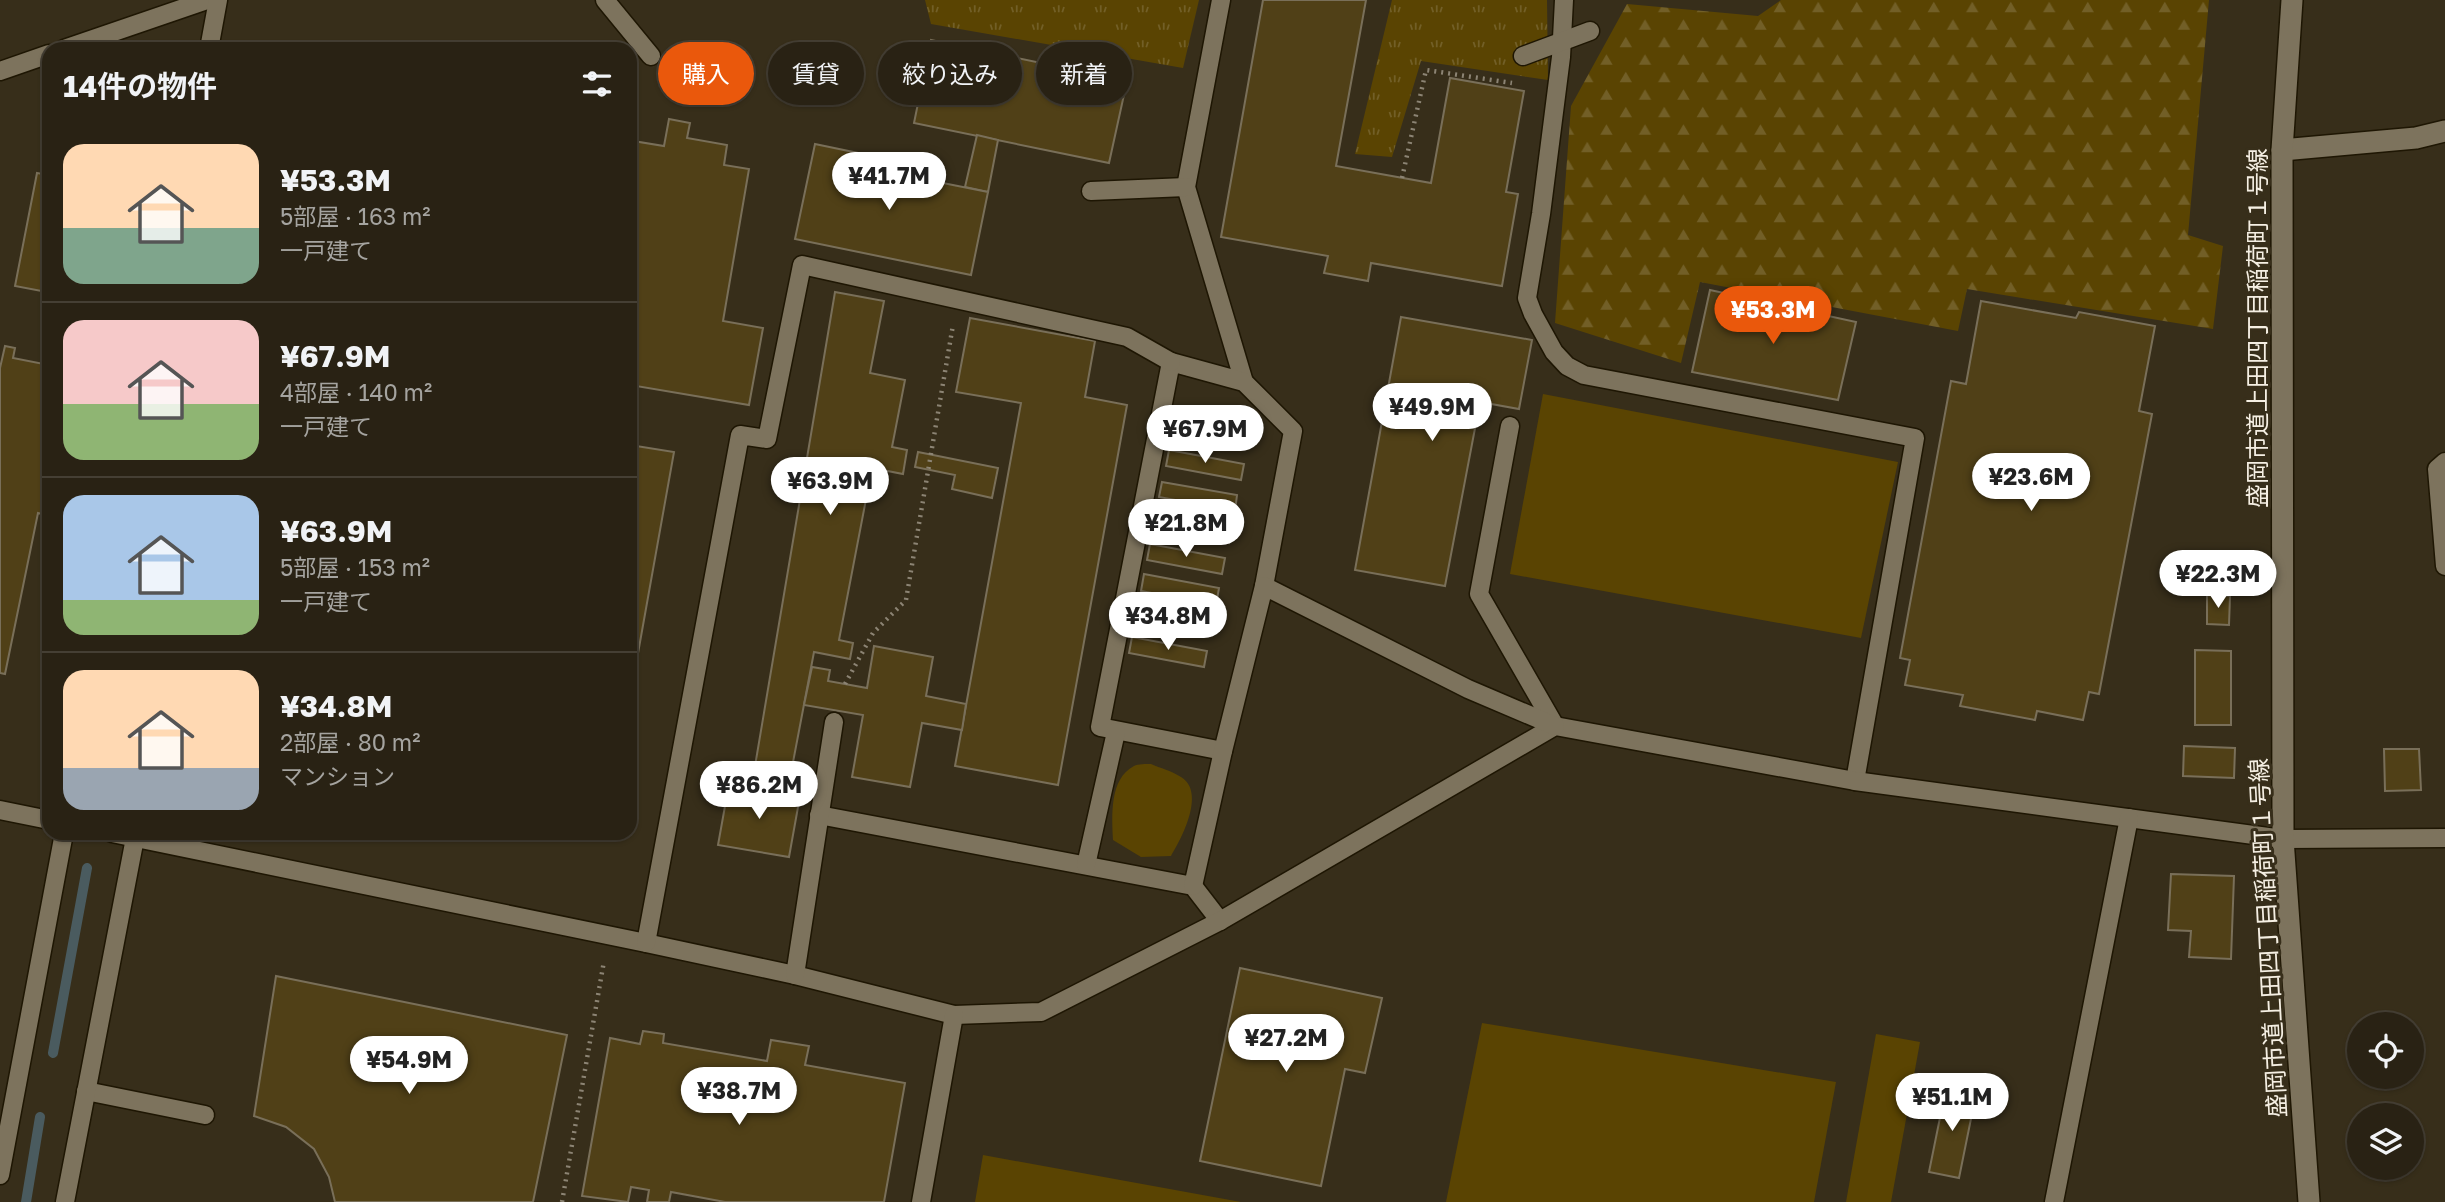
<!DOCTYPE html>
<html lang="ja">
<meta charset="utf-8">
<style>
body{margin:0;font-family:"Golos Text","Noto Sans JP",sans-serif;background:#352f22;color:#f1f3f6;height:100vh;display:flex;flex-direction:column;font-size:26px;white-space:nowrap}
*{box-sizing:border-box;margin:0}
p{font-size:23px;color:#a5a4a0}
.icon{flex:none;width:38px;height:38px;fill:none;stroke:currentColor;stroke-width:2;stroke-linecap:round;stroke-linejoin:round}
.map{position:relative;flex:1;overflow:hidden}
.side{position:absolute;left:42px;top:42px;width:595px;height:798px;display:flex;flex-direction:column;background:#292214;border-radius:21px;box-shadow:0 2px 5px #0004,0 0 0 2px #453f34}
.side>*{flex:none}
.hud{position:absolute;left:658px;top:42px;width:665px;height:63px;display:flex;gap:14px}
.controls{position:absolute;left:2347px;top:1012px;display:grid;gap:14px}
.controls a{display:grid;place-items:center;width:77px;height:77px;border-radius:50%;background:#292214;box-shadow:0 2px 5px #0004,0 0 0 2px #453f34;font-size:35px}
.price{position:absolute;translate:-50% -60px;padding:0 16px;border-radius:24px;background:#fff;color:#222;font-size:23px;line-height:46px;filter:drop-shadow(0 2px 4px #0008)}
.price::after{content:'';position:absolute;left:50%;top:42px;width:21px;height:16px;margin-left:-10px;background:inherit;clip-path:polygon(0 0,100% 0,50% 100%)}
.price.on{background:#ea580c;color:#fff}
ul{padding:0;list-style:none}
li{display:flex;align-items:center;gap:21px;height:175px;padding:0 21px}
li+li{border-top:2px solid #453f34}
li span{display:grid;place-items:center;flex:none;width:196px;height:140px;border-radius:21px;color:#555}
li>.icon{margin-inline-start:auto}
span .icon{width:84px;height:84px;fill:#fffc;stroke-width:1}
li b{font-size:30px}
h2{display:flex;justify-content:space-between;align-items:center;height:84px;padding:0 21px;font-size:30px}
.chip{padding:0 24px;border-radius:32px;background:#292214;box-shadow:0 2px 5px #0004,0 0 0 2px #453f34;font-size:24px;line-height:63px}
.chip.on{background:#ea580c;color:#fff}
.map>svg:first-child{display:block}
.grass{fill:url(#grass-tufts)}
.forest{fill:url(#forest-firs)}
.garden{fill:#5a4402}
.lines{fill:none;stroke-linecap:round;stroke-linejoin:round}
.stream{stroke:#4a5b5f;stroke-width:10}
.building{fill:#504017;stroke:#796f59;stroke-width:2}
.lane-casing{stroke:#1e1603;stroke-width:21}
.street-casing{stroke:#1e1603;stroke-width:24}
.secondary-casing{stroke:#1e1603;stroke-width:24}
.path{stroke:#8c8474;stroke-width:4.5;stroke-dasharray:2 5;stroke-linecap:butt}
.lane{stroke:#7d735d;stroke-width:18}
.street{stroke:#7d735d;stroke-width:21}
.secondary{stroke:#7d735d;stroke-width:21}
.labels{text-anchor:middle;dominant-baseline:central;stroke-width:6;stroke-linejoin:round;paint-order:stroke}
.street-label{font-size:24px;fill:#f5efe3;stroke:#372e1a}
</style>
<div class="map">
<svg width="2445" height="1202" viewBox="0 0 2445 1202">
<defs>
<pattern id="grass-tufts" width="24" height="20" patternUnits="userSpaceOnUse" patternTransform="scale(1.75)"><rect width="24" height="20" fill="#5a4402"/><path d="M3 7l-1-3M5 7V3M7 7l1-3M15 17l-1-3M17 17v-4M19 17l1-3" fill="none" stroke="#725f27"/></pattern>
<pattern id="forest-firs" width="22" height="20" patternUnits="userSpaceOnUse" patternTransform="scale(1.75)"><rect width="22" height="20" fill="#5a4402"/><path d="M5 1l3.5 6h-7zM16 11l3.5 6h-7z" fill="#725f27"/></pattern>
</defs>
<rect width="100%" height="100%" fill="#372e1a"/>
<g class="grass">
<path d="M 925,0 L 1199,0 L 1183,68 L 931,24 Z"/>
<path d="M 1392,0 L 1547,0 L 1548,80 L 1421,61 L 1392,157 L 1355,154 Z"/>
</g>
<path class="forest" d="M 1781,0 L 2209,0 L 2188,235 L 2223,246 L 2213,329 L 1967,289 L 1958,331 L 1700,282 L 1681,363 L 1555,323 L 1571,106 L 1627,4 L 1758,16 Z"/>
<g class="garden">
<path d="M 1543,394 L 1898,462 L 1861,638 L 1510,574 Z"/>
<path d="M 1151,764 C 1160,768 1172,771 1181,777 C 1206,792 1182,838 1171,856 L 1141,857 L 1113,840 C 1112,816 1109,779 1134,766 C 1138,764 1146,764 1151,764 Z"/>
<path d="M 1482,1023 L 1836,1082 L 1814,1202 L 1446,1202 Z"/>
<path d="M 1876,1034 L 1920,1042 L 1891,1202 L 1846,1202 Z"/>
<path d="M 983,1155 L 1241,1202 L 975,1202 Z"/>
</g>
<g class="lines">
<g class="stream">
<path d="M 53,1053 L 87,868"/>
<path d="M 26,1202 L 40,1117"/>
</g>
</g>
<g class="building">
<path d="M 1263,0 L 1366,0 L 1336,166 L 1431,183 L 1450,78 L 1524,91 L 1506,192 L 1518,194 L 1502,286 L 1371,263 L 1368,281 L 1324,273 L 1328,256 L 1221,237 Z"/>
<path d="M 931,40 L 1127,81 L 1109,163 L 914,123 Z"/>
<path d="M 669,119 L 690,123 L 687,138 L 727,145 L 724,165 L 749,169 L 723,321 L 763,328 L 749,405 L 630,385 L 630,161 L 633,141 L 664,146 Z"/>
<path d="M 977,135 L 998,140 L 988,192 L 965,187 Z"/>
<path d="M 815,144 L 887,159 L 913,177 L 988,192 L 971,275 L 795,239 Z"/>
<path d="M 37,173 L 49,175 L 49,311 L 43,310 L 47,292 L 15,286 Z"/>
<path d="M 1710,290 L 1856,322 L 1838,400 L 1692,372 Z"/>
<path d="M 835,292 L 884,301 L 870,373 L 905,380 L 892,447 L 907,450 L 903,474 L 872,468 L 839,640 L 853,643 L 850,659 L 814,652 L 790,778 L 754,772 Z"/>
<path d="M 1981,301 L 2076,318 L 2079,312 L 2155,326 L 2139,411 L 2152,414 L 2099,694 L 2089,692 L 2083,720 L 2037,711 L 2035,720 L 1960,706 L 1963,695 L 1905,685 L 1910,660 L 1900,658 L 1951,381 L 1966,384 Z"/>
<path d="M 1401,317 L 1532,340 L 1519,409 L 1480,402 L 1445,586 L 1355,570 Z"/>
<path d="M 970,318 L 1095,341 L 1085,397 L 1127,405 L 1058,785 L 955,766 L 1021,403 L 956,392 Z"/>
<path d="M 49,329 L 49,365 L 42,364 Z"/>
<path d="M 5,346 L 15,348 L 13,358 L 49,365 L 49,498 L 46,515 L 38,513 L 5,674 L 0,673 L 0,368 Z"/>
<path d="M 630,445 L 674,452 L 630,698 Z"/>
<path d="M 1169,450 L 1244,464 L 1241,480 L 1166,466 Z"/>
<path d="M 918,452 L 998,468 L 992,498 L 952,489 L 955,475 L 915,467 Z"/>
<path d="M 1162,482 L 1237,495 L 1235,511 L 1159,497 Z"/>
<path d="M 1157,513 L 1233,527 L 1229,543 L 1154,529 Z"/>
<path d="M 1150,544 L 1225,558 L 1222,574 L 1147,560 Z"/>
<path d="M 1144,574 L 1219,588 L 1216,605 L 1141,591 Z"/>
<path d="M 2207,595 L 2230,596 L 2229,625 L 2207,624 Z"/>
<path d="M 1138,606 L 1213,620 L 1210,636 L 1135,623 Z"/>
<path d="M 1132,637 L 1207,651 L 1204,667 L 1129,653 Z"/>
<path d="M 874,646 L 933,657 L 926,696 L 966,704 L 962,730 L 922,723 L 910,787 L 852,777 L 863,715 L 804,705 L 812,667 L 830,670 L 828,681 L 867,688 Z"/>
<path d="M 2195,650 L 2231,651 L 2231,725 L 2195,725 Z"/>
<path d="M 2184,746 L 2235,748 L 2234,778 L 2183,776 Z"/>
<path d="M 2384,749 L 2419,749 L 2421,790 L 2385,791 Z"/>
<path d="M 729,784 L 800,796 L 789,857 L 718,845 Z"/>
<path d="M 2171,874 L 2234,876 L 2231,959 L 2189,957 L 2191,931 L 2168,930 Z"/>
<path d="M 1240,968 L 1382,998 L 1365,1073 L 1345,1069 L 1321,1186 L 1200,1161 Z"/>
<path d="M 276,976 L 567,1035 L 533,1202 L 335,1202 L 329,1177 L 314,1149 L 286,1127 L 254,1116 Z"/>
<path d="M 643,1031 L 664,1034 L 663,1043 L 767,1061 L 771,1040 L 809,1046 L 805,1065 L 905,1083 L 884,1202 L 725,1202 L 671,1192 L 669,1202 L 647,1202 L 649,1190 L 631,1187 L 628,1202 L 582,1196 L 610,1038 L 640,1044 Z"/>
<path d="M 1946,1088 L 1976,1094 L 1959,1178 L 1929,1172 Z"/>
</g>
<g class="lines">
<defs>
<g id="lane">
<path d="M 605,0 L 651,56"/>
<path d="M 1221,0 L 1186,187 L 1244,382"/>
<path d="M 1564,0 L 1561,57 L 1541,214 L 1527,298 L 1533,314 L 1554,352 L 1567,366 L 1584,375 L 1915,438 L 1855,781"/>
<path d="M 64,49 L 207,0"/>
<path d="M 209,49 L 218,0"/>
<path d="M 1523,56 L 1590,31"/>
<path d="M 0,71 L 49,54"/>
<path d="M 1091,191 L 1186,187"/>
<path d="M 1510,426 L 1479,594 L 1555,726"/>
<path d="M 2445,462 L 2437,469 L 2445,566"/>
<path d="M 1223,751 L 1100,727 L 1171,362 L 1244,382 L 1293,431 L 1264,586"/>
<path d="M 0,810 L 49,820"/>
<path d="M 819,815 L 1193,886 L 1220,921"/>
<path d="M 112,833 L 646,943 L 795,975 L 954,1015 L 1041,1012 L 1220,921 L 1555,726 L 1855,781 L 2283,839 L 2445,838"/>
<path d="M 1086,865 L 1116,732"/>
<path d="M 1193,886 L 1223,751 L 1264,586 L 1468,689 L 1555,726"/>
<path d="M 646,943 L 740,435 L 767,439 L 802,265 L 1127,337 L 1171,362"/>
<path d="M 795,975 L 834,722"/>
<path d="M 86,1091 L 205,1115"/>
<path d="M 0,1175 L 64,833"/>
<path d="M 65,1202 L 135,838"/>
<path d="M 921,1202 L 954,1015"/>
<path d="M 2054,1202 L 2129,818"/>
</g>
<path id="street" d="M 2282,150 L 2416,138 L 2445,131"/>
<path id="secondary" d="M 2292,0 L 2282,150 L 2283,839 L 2309,1202"/>
</defs>
<use href="#lane" class="lane-casing"/>
<use href="#street" class="street-casing"/>
<use href="#secondary" class="secondary-casing"/>
<g class="path">
<path d="M 1402,178 L 1426,70 L 1512,83"/>
<path d="M 845,684 L 873,633 L 906,600 L 953,325"/>
<path d="M 562,1202 L 604,961"/>
</g>
<use href="#lane" class="lane"/>
<use href="#street" class="street"/>
<use href="#secondary" class="secondary"/>
</g>
<g class="labels">
<g class="street-label">
<text transform="translate(2256 328) rotate(-90)">盛岡市道上田四丁目稲荷町１号線</text>
<text transform="translate(2267 938) rotate(-93)">盛岡市道上田四丁目稲荷町１号線</text>
</g>
</g>
</svg>
<div class="controls">
<a><svg class="icon" aria-label="locate" viewBox="0 0 24 24"><circle cx="12" cy="12" r="6"/><path d="M12 2v4M12 18v4M2 12h4M18 12h4"/></svg></a>
<a><svg class="icon" aria-label="layers" viewBox="0 0 24 24"><path d="M12 4l9 5-9 5-9-5zM3 14l9 5 9-5"/></svg></a>
</div>
<b class="price" style="left:889px;top:212px">¥41.7M</b>
<b class="price on" style="left:1773px;top:346px">¥53.3M</b>
<b class="price" style="left:1432px;top:443px">¥49.9M</b>
<b class="price" style="left:1205px;top:465px">¥67.9M</b>
<b class="price" style="left:2031px;top:513px">¥23.6M</b>
<b class="price" style="left:830px;top:517px">¥63.9M</b>
<b class="price" style="left:1186px;top:559px">¥21.8M</b>
<b class="price" style="left:2218px;top:610px">¥22.3M</b>
<b class="price" style="left:1168px;top:652px">¥34.8M</b>
<b class="price" style="left:759px;top:821px">¥86.2M</b>
<b class="price" style="left:1286px;top:1074px">¥27.2M</b>
<b class="price" style="left:409px;top:1096px">¥54.9M</b>
<b class="price" style="left:739px;top:1127px">¥38.7M</b>
<b class="price" style="left:1952px;top:1133px">¥51.1M</b>
<div class="hud">
<a class="chip on">購入</a>
<a class="chip">賃貸</a>
<a class="chip">絞り込み</a>
<a class="chip">新着</a>
</div>
<section class="side">
<h2>14件の物件<svg class="icon" aria-label="filters" viewBox="0 0 24 24"><path d="M4 7h16M4 17h16"/><circle cx="9" cy="7" r="2"/><circle cx="15" cy="17" r="2"/></svg></h2>
<ul>
<li><span style="background:linear-gradient(#ffd9b3 60%,#7fa58c 0)"><svg class="icon" aria-label="home" viewBox="0 0 24 24"><path d="M3 11l9-7 9 7M6 9v11h12V9"/></svg></span><div><b>¥53.3M</b><p>5部屋 · 163 m²</p><p>一戸建て</p></div></li>
<li><span style="background:linear-gradient(#f6c9c9 60%,#8fb573 0)"><svg class="icon" aria-label="home" viewBox="0 0 24 24"><path d="M3 11l9-7 9 7M6 9v11h12V9"/></svg></span><div><b>¥67.9M</b><p>4部屋 · 140 m²</p><p>一戸建て</p></div></li>
<li><span style="background:linear-gradient(#a9c7e8 75%,#8fb573 0)"><svg class="icon" aria-label="home" viewBox="0 0 24 24"><path d="M3 11l9-7 9 7M6 9v11h12V9"/></svg></span><div><b>¥63.9M</b><p>5部屋 · 153 m²</p><p>一戸建て</p></div></li>
<li><span style="background:linear-gradient(#ffd9b3 70%,#9aa5b1 0)"><svg class="icon" aria-label="home" viewBox="0 0 24 24"><path d="M3 11l9-7 9 7M6 9v11h12V9"/></svg></span><div><b>¥34.8M</b><p>2部屋 · 80 m²</p><p>マンション</p></div></li>
</ul>
</section>
</div>
